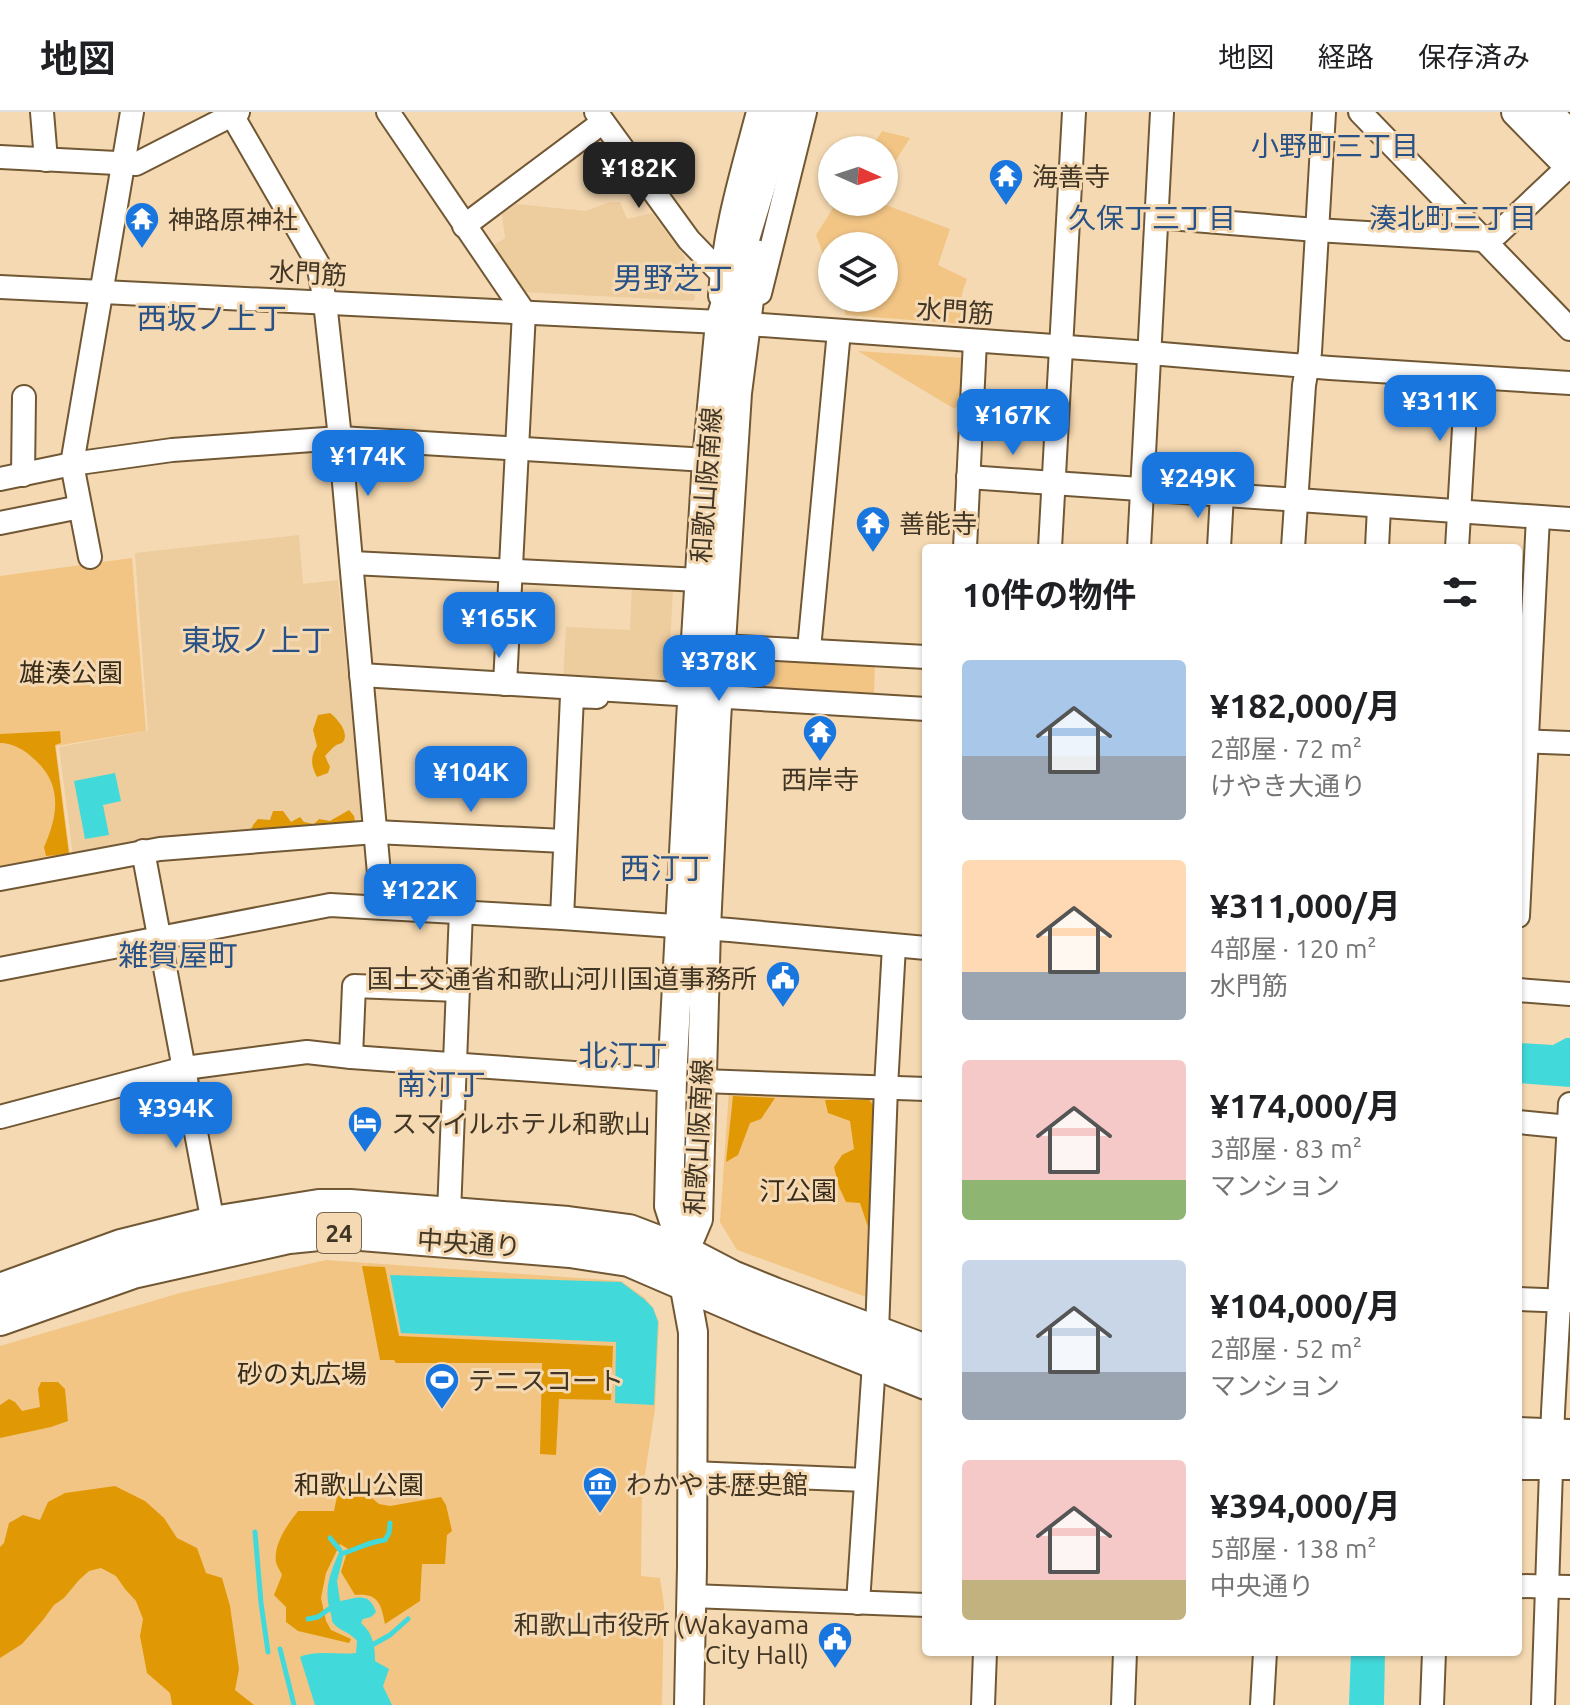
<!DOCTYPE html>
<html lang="ja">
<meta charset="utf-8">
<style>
body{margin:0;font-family:Ubuntu,"Noto Sans JP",sans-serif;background:#f6f6f6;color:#202124;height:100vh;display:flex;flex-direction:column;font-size:30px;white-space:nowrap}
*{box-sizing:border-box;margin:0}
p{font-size:26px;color:#757577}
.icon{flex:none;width:44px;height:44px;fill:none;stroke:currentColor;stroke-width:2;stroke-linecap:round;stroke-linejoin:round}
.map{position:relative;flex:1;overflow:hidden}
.panel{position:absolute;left:922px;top:432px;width:600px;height:1112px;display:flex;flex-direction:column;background:#fff;border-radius:8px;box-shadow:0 2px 6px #0004}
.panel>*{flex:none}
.needle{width:52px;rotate:93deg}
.tools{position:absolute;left:818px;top:24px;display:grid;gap:16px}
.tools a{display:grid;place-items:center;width:80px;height:80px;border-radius:50%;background:#fff;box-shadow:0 2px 6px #0004;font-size:40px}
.price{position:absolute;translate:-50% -68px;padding:0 18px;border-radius:16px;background:#1a76df;color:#fff;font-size:26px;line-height:52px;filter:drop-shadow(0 2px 4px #0008)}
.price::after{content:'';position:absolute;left:50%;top:48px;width:24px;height:18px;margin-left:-12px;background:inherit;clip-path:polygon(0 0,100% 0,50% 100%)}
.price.selected{background:#222;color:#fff}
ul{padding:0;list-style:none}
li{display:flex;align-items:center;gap:24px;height:200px;padding:0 40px}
li span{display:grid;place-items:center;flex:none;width:224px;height:160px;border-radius:8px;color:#555}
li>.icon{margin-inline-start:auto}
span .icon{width:96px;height:96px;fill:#fffc;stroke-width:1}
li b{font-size:34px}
h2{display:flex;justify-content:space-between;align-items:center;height:96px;padding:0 40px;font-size:34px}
header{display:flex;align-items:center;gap:48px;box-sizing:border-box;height:112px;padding:0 40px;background:#fff;border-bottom:2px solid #e0e0e0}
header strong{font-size:38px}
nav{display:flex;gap:44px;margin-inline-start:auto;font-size:28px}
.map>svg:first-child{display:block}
.built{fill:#edcc9e}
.green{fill:#f2c585}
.forest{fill:#e09904}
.water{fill:#42d9db}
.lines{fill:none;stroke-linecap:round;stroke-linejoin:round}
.stream{stroke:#42d9db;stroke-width:5}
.minor-casing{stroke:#715835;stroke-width:26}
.major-casing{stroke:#715835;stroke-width:32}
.highway-casing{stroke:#715835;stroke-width:36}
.minor{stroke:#fff;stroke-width:22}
.major{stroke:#fff;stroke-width:28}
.highway{stroke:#fff;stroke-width:32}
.labels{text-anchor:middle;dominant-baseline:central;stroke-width:6;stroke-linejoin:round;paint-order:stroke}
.shield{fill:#f5d9b2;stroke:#776750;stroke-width:2}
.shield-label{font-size:24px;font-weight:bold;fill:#413626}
.poi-label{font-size:26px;fill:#413626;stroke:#f5d9b2;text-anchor:start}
.street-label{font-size:26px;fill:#413626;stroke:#f5d9b2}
.park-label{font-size:26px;fill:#382b18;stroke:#f5d9b2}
.neighbourhood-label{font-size:28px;fill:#285186;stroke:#f5d9b2}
.quarter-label{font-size:30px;fill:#285186;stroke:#f5d9b2}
</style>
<header>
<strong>地図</strong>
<nav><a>地図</a><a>経路</a><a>保存済み</a></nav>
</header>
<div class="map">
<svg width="1570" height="1593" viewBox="0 0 1570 1593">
<rect width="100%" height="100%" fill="#f5d9b2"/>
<g class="built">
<path d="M 610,90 L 620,90 L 627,107 L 652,101 L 684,144 L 695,185 L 693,189 L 524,180 L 491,135 L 505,126 L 502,102 L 516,92 L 586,99 Z"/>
<path d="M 299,423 L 303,472 L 338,468 L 362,705 L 353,713 L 73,744 L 59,635 L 148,619 L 135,441 Z"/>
<path d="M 632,475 L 673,477 L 668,572 L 563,567 L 566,515 L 630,518 Z"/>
</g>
<g class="green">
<path d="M 882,19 L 910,26 L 884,67 L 884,38 L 870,38 Z"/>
<path d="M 837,90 L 878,90 L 950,117 L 938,153 L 967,167 L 962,181 L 961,212 L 846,203 L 840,186 L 884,186 L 884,134 L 832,134 L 832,166 L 816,123 Z"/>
<path d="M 858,239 L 964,246 L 962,294 L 953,296 Z"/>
<path d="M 132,446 L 146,619 L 56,634 L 70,744 L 0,758 L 0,464 Z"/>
<path d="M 756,542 L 875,548 L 874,581 L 754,574 Z"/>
<path d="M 729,978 L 870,986 L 877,994 L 869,1186 L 737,1138 L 720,1110 Z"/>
<path d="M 326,1148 L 621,1169 L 645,1186 L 653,1196 L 659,1210 L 655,1297 L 642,1382 L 641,1464 L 660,1466 L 664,1493 L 662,1593 L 0,1593 L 0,1234 L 180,1181 Z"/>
</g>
<g class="forest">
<path d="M 330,601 C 337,606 351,622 342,631 C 340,632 337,632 335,634 C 332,636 328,641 325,644 L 330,655 L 328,661 L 317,665 C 311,654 310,645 317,634 L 313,618 L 318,603 Z"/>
<path d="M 60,619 L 61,631 L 55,633 L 69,742 L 46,744 L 44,735 C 58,704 63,672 34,647 C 25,638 13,631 0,631 L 0,622 Z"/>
<path d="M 349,698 L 354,704 L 355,709 L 350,711 L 250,720 L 253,713 L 258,707 L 270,708 L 273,699 L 283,699 L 291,710 L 300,705 L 304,710 L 314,712 L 319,707 L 330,709 Z"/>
<path d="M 733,984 L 775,986 L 761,1007 L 750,1011 L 738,1043 L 726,1050 Z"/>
<path d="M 825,988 L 869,988 L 875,995 L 869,1118 L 860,1091 L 846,1090 L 839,1075 L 834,1055 L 842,1043 L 854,1037 L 850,1009 L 828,1001 Z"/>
<path d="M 362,1154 L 385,1155 L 399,1224 L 613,1234 L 611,1288 L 559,1287 L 556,1343 L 540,1342 L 542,1251 L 396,1251 L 394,1248 L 380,1248 Z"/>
<path d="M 41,1270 L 58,1270 L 65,1277 L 68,1309 L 51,1315 L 0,1326 L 0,1293 L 9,1287 L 15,1290 L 22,1299 L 40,1295 L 38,1277 Z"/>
<path d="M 115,1374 L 145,1389 L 164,1406 L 177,1426 L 197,1436 L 206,1461 L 222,1466 L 230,1494 L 239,1557 L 235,1578 L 254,1593 L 172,1593 L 170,1581 L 147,1561 L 140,1524 L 143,1507 L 136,1489 L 125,1477 L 116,1464 L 101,1456 L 89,1459 L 79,1468 L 64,1486 L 54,1493 L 43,1508 L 22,1532 L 0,1546 L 0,1435 L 4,1431 L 9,1411 L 23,1403 L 40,1408 L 48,1390 L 65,1381 Z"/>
<path d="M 339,1375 L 361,1377 L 379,1392 L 390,1394 L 441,1385 L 446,1393 L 452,1419 L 447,1423 L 445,1452 L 422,1452 L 420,1489 L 385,1512 C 381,1491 378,1481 355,1483 L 341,1460 L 348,1437 L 340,1432 L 326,1461 L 321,1486 L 326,1509 L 331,1518 L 351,1527 L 349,1531 L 298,1519 L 286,1510 L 286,1495 L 274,1483 L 282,1463 C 280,1458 277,1455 276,1450 C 273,1432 288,1412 298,1399 L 334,1399 Z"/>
</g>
<g class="water">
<path d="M 115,661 L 121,689 L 103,693 L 109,723 L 85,727 L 74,669 Z"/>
<path d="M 1566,926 L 1570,926 L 1570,975 L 1518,971 L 1518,931 L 1553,933 Z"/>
<path d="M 390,1163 L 621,1170 L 644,1187 L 653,1196 L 658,1210 L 654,1293 L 615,1291 L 616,1230 L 401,1221 Z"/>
<path d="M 340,1438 L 344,1441 L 337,1469 L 340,1489 C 357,1486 369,1479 376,1500 L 371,1505 L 363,1507 L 361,1511 C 373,1521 375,1534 375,1549 L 389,1557 L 383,1574 L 392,1593 L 315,1593 L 300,1545 C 316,1538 338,1543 356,1541 L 357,1529 C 351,1521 343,1520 336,1514 C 330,1508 333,1510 331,1502 C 323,1477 330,1462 340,1438 Z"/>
<path d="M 1351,1540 L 1385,1540 L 1384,1593 L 1349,1593 Z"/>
</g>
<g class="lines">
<g class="stream">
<path d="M 255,1420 L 261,1491 L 268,1540"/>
<path d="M 330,1426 L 340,1438"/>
<path d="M 344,1441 C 360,1436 368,1430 385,1428 L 389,1421 L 390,1411"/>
<path d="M 308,1507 L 318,1505 L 329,1497"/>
<path d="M 374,1532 L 390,1523 L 408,1507"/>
<path d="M 280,1537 L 294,1593"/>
</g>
<defs>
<g id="minor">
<path d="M 42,0 L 46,48"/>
<path d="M 388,0 L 524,200 L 505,572"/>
<path d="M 596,0 L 689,128 L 721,161"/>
<path d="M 1360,0 L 1570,217"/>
<path d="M 232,3 L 318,152 L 325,190 L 340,326 L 382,795"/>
<path d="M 0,45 L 136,52 L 238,0"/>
<path d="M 1157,105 L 1316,118 L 1484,128 L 1497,122 L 1569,54"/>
<path d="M 464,114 L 603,10"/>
<path d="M 0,175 L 720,210 L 1150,241 L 1330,256 L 1570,271"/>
<path d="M 760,181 L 805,0"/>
<path d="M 720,184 C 723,122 742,60 758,0"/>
<path d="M 23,363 L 24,285"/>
<path d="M 968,365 L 1570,407"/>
<path d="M 0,367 L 72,352 L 172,338 L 340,326 L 707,348"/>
<path d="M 0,411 L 80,395"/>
<path d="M 965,436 L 975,229"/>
<path d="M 1050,436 L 1074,0"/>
<path d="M 1139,436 L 1162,0"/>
<path d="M 1219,436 L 1222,382"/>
<path d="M 1293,436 L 1304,273 L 1310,240 L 1324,0"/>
<path d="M 1377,436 L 1379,395"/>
<path d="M 1457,436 L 1467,265"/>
<path d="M 90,445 L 72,352 L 132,0"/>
<path d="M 352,451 L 700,468"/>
<path d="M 721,534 L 926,545"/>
<path d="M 809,537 L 839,219"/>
<path d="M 361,563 C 550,573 738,587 926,597"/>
<path d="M 1518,629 L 1570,631"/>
<path d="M 143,739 L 213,1111"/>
<path d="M 0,767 L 160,737 L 375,720 L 564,729"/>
<path d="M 1518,804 L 1538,405"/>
<path d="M 562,806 L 572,584 L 597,585"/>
<path d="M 0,857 L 330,793 L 562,806 L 730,818 L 926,836"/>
<path d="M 1518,878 L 1570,882"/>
<path d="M 351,945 L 354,874 L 458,878"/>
<path d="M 702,969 L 926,977"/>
<path d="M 0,1005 L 185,956 L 307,940 L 351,945 L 672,968"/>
<path d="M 1518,1010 L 1570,1015"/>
<path d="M 449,1101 L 461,799"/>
<path d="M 1518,1187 L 1570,1189"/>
<path d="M 877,1220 L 886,975 L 894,834"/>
<path d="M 692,1361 L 866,1368"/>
<path d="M 1518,1474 L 1570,1475"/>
<path d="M 691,1484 L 926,1493"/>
<path d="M 858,1491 L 874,1251"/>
<path d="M 983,1593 L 985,1540"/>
<path d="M 1123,1593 L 1125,1540"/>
<path d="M 1262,1593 L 1265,1540"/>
<path d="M 1432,1593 L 1434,1540"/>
<path d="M 1543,1593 L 1553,1300 L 1570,992"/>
</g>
<g id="major">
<path d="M 1516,0 L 1570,55"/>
<path d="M 1548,0 L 1570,23"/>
<path d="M 684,1140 L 698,1107 L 706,816 L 716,609 L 737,281 L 755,142"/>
<path d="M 689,1593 L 692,1455 L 693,1220 L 684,1171 L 684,1140 L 669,1094 L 672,968 L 691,608 L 707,348 L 720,210 L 766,57 L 781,0"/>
</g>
<g id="highway">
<path d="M 0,1178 L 121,1134 L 213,1111 L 319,1094 L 350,1094 L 568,1111 L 629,1119 L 684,1140 L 732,1165 L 774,1182 L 926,1239"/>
<path d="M 0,1207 L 133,1160 L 289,1125 L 319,1122 L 349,1121 L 570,1139 L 629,1148 L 759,1204 L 926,1271"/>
<path d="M 1518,1322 L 1570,1324"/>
<path d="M 1518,1351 L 1570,1351"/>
</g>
</defs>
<use href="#minor" class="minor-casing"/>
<use href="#major" class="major-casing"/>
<use href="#highway" class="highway-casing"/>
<use href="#minor" class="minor"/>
<use href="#major" class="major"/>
<use href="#highway" class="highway"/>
</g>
<defs>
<symbol id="temple-pin" viewBox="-11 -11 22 30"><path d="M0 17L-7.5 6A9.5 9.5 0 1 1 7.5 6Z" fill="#1a76df" stroke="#f5d9b2"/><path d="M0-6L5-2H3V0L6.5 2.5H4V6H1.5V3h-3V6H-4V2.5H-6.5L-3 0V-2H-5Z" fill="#fff"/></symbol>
<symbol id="civic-pin" viewBox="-11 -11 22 30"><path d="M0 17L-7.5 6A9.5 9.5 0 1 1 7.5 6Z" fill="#1a76df" stroke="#f5d9b2"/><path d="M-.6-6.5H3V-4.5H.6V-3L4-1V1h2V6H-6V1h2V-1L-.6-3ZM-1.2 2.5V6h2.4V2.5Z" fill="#fff"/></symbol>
<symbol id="hotel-pin" viewBox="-11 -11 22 30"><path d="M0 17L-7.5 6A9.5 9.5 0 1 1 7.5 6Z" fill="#1a76df" stroke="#f5d9b2"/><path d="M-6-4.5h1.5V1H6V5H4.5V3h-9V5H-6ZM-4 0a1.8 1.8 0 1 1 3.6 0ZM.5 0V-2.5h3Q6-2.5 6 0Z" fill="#fff"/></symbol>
<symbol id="stadium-pin" viewBox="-11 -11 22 30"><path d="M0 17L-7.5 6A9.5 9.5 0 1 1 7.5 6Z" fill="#1a76df" stroke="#f5d9b2"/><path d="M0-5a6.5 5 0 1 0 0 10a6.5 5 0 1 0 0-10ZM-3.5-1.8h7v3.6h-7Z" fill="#fff"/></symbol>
<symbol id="museum-pin" viewBox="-11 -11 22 30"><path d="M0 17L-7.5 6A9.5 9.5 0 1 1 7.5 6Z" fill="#1a76df" stroke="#f5d9b2"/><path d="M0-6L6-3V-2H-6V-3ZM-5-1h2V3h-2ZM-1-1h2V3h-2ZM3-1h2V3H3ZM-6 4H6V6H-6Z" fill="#fff"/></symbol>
</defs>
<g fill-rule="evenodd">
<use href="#temple-pin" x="986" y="44" width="40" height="54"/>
<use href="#temple-pin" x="122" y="87" width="40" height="54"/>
<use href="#temple-pin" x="853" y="391" width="40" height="54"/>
<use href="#temple-pin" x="800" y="600" width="40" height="54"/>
<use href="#civic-pin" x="763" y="846" width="40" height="54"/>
<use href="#hotel-pin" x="345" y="991" width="40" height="54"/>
<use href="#stadium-pin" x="422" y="1248" width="40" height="54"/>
<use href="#museum-pin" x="580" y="1352" width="40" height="54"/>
<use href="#civic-pin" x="815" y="1507" width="40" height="54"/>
</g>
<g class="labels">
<rect class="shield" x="317" y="1101" width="44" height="40" rx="6"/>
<g class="shield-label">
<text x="339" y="1121">24</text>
</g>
<g class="poi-label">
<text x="1032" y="64">海善寺</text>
<text x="168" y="107">神路原神社</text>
<text x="899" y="411">善能寺</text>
<text x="820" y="667" text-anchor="middle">西岸寺</text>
<text x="757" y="866" text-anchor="end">国土交通省和歌山河川国道事務所</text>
<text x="391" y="1011">スマイルホテル和歌山</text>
<text x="468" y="1268">テニスコート</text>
<text x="626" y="1372">わかやま歴史館</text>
<text x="809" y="1512" text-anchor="end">和歌山市役所 (Wakayama<tspan x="809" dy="30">City Hall)</tspan></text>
</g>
<g class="street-label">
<text transform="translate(308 161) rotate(3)">水門筋</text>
<text transform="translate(955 199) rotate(4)">水門筋</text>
<text transform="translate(706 373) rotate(-86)">和歌山阪南線</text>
<text transform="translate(698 1025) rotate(-87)">和歌山阪南線</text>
<text transform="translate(469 1131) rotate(4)">中央通り</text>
</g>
<g class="park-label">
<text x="71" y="560">雄湊公園</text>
<text x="798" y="1078">汀公園</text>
<text x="302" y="1261">砂の丸広場</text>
<text x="359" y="1372">和歌山公園</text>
</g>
<g class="neighbourhood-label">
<text x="1335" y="33">小野町三丁目</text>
<text x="1152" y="105">久保丁三丁目</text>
<text x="1453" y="105">湊北町三丁目</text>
</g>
<g class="quarter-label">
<text x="673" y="166">男野芝丁</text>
<text x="212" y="206">西坂ノ上丁</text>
<text x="256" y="528">東坂ノ上丁</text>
<text x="665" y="756">西汀丁</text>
<text x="178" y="843">雑賀屋町</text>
<text x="623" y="943">北汀丁</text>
<text x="441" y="972">南汀丁</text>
</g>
</g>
</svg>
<div class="tools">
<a><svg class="needle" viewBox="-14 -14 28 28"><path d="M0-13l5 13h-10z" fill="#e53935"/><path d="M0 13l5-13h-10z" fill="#757577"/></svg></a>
<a><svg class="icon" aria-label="layers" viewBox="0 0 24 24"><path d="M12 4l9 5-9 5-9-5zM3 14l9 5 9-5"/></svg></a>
</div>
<b class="price selected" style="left:639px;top:98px">¥182K</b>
<b class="price" style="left:1440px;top:331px">¥311K</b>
<b class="price" style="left:1013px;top:345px">¥167K</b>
<b class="price" style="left:368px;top:386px">¥174K</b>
<b class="price" style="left:1198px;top:408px">¥249K</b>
<b class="price" style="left:499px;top:548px">¥165K</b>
<b class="price" style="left:719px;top:591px">¥378K</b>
<b class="price" style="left:471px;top:702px">¥104K</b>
<b class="price" style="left:420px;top:820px">¥122K</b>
<b class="price" style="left:176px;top:1038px">¥394K</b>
<section class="panel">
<h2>10件の物件<svg class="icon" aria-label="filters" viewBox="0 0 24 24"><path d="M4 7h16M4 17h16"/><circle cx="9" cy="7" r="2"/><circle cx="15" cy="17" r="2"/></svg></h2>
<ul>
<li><span style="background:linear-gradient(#a9c7e8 60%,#9aa5b1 0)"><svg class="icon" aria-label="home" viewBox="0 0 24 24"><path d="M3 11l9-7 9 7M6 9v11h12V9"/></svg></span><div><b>¥182,000/月</b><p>2部屋 · 72 m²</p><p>けやき大通り</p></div></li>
<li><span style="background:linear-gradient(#ffd9b3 70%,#9aa5b1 0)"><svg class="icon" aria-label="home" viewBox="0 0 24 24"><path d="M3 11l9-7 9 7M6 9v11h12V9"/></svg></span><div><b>¥311,000/月</b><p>4部屋 · 120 m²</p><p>水門筋</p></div></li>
<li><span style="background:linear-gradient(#f6c9c9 75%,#8fb573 0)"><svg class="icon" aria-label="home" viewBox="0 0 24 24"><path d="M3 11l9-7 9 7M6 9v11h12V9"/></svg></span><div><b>¥174,000/月</b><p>3部屋 · 83 m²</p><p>マンション</p></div></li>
<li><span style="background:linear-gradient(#c9d6e8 70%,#9aa5b1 0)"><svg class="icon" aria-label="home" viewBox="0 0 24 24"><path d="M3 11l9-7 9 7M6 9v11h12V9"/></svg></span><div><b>¥104,000/月</b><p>2部屋 · 52 m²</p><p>マンション</p></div></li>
<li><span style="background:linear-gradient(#f6c9c9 75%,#c2b280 0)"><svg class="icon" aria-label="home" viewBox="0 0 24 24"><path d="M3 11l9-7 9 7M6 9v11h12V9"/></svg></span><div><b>¥394,000/月</b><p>5部屋 · 138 m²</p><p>中央通り</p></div></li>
</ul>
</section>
</div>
